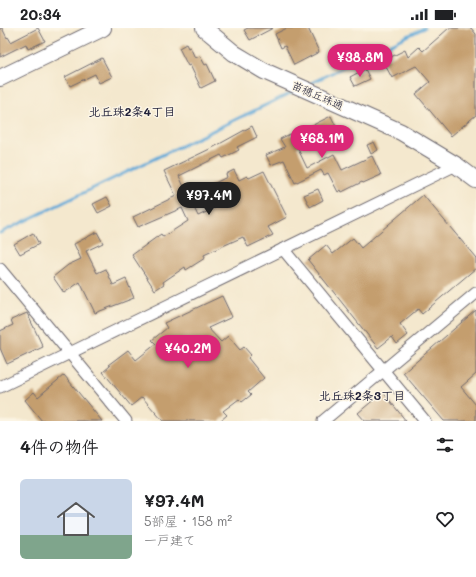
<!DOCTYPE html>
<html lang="ja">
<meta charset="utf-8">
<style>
body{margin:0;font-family:Mali,"Klee One",sans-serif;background:#f2f2f2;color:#202124;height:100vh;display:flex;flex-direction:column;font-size:15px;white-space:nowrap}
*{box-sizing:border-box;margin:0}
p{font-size:13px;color:#757577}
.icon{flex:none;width:22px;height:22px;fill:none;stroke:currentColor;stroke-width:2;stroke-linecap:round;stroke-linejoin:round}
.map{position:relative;height:393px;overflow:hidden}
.panel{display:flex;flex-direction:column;background:#fff;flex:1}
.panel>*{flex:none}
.price{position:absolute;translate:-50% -34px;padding:0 9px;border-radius:14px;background:#db2777;color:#fff;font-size:13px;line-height:26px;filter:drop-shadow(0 1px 2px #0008)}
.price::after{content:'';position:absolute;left:50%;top:24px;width:12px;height:9px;margin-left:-6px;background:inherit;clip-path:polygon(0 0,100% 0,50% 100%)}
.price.selected{background:#222;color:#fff}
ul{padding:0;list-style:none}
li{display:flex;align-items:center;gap:12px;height:100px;padding:0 20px}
li span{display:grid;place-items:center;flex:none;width:112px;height:80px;border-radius:6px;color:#555}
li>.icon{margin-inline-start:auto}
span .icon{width:48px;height:48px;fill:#fffc;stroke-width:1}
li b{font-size:17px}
h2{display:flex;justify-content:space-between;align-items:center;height:48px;padding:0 20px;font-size:17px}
.status{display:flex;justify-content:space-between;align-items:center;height:28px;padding:0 20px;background:#fff;direction:ltr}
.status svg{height:11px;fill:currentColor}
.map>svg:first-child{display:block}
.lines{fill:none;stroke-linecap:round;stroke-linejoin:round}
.stream{stroke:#60a9d8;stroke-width:3}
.building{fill:#c49e6e}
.street-casing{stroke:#6c676e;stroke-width:13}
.secondary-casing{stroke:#6c676e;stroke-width:18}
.street{stroke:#fff;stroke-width:11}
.secondary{stroke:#fff;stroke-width:16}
.labels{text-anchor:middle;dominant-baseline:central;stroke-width:3;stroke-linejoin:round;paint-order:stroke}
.street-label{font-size:11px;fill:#22223b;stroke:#fcf5e5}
.neighbourhood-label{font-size:12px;font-weight:bold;fill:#22223b;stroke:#fcf5e5}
</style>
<div class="status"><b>20:34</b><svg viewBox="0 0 49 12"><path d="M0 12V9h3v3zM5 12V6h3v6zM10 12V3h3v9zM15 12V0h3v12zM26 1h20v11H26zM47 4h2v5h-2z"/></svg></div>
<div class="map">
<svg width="476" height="393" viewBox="0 0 476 393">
<rect width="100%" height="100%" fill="#fcf5e5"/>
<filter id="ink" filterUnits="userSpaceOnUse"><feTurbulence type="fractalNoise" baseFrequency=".025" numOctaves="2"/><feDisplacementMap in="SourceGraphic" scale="8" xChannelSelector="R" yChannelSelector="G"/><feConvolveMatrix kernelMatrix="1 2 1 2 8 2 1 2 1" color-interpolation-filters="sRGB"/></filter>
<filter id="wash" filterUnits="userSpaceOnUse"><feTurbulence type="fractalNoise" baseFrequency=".012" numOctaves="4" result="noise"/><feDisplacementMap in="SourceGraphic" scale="16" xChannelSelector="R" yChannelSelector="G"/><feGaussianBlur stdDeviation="0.9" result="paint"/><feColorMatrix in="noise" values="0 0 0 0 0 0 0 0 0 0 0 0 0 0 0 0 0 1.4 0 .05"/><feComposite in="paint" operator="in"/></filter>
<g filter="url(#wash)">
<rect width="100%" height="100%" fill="#f4e8ce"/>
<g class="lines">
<g class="stream">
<path d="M 307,57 L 424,0"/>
<path d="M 0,205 L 295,63"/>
</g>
</g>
<g id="blocks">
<g class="building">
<path d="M 0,0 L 2,0 L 7,10 L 8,9 L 11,14 L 38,0 L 45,13 L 28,21 L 26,16 L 0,29 Z"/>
<path d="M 248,0 L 273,0 L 250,12 L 244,2 Z"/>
<path d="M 287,0 L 308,0 L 319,24 L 294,37 L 285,18 L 281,20 L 275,6 Z"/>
<path d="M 449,0 L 471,0 L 476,6 L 476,87 L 451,108 L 416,66 L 430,54 L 416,38 L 392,50 L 383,33 L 405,22 L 408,29 L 419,19 L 423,23 Z"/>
<path d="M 186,16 L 188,20 L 190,19 L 195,30 L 200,28 L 205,37 L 207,36 L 215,53 L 201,60 L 190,37 L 188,38 L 179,20 Z"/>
<path d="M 102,30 L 112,49 L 99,55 L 95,46 L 70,58 L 65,49 Z"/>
<path d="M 365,41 L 370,51 L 355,58 L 350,49 Z"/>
<path d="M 331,88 L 339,105 L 332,108 L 331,106 L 317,113 L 315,110 L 297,119 L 307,140 L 334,126 L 342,142 L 372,128 L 381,147 L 363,155 L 362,154 L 342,164 L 341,162 L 338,164 L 328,145 L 324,147 L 321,142 L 295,155 L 284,132 L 271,137 L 266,127 L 285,119 L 280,111 L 290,106 L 291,108 Z"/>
<path d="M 252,98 L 257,109 L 237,119 L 239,122 L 223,130 L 221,127 L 179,148 L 198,188 L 215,180 L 205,160 L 227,149 L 226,146 L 234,142 L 239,152 L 247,148 L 249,150 L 264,143 L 287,189 L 268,199 L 273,207 L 248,219 L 243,209 L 225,217 L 204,227 L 205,230 L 186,242 L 185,239 L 163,254 L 164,256 L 155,262 L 132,227 L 161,206 L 163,209 L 188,193 L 182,180 L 138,199 L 133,189 L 176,168 L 164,143 L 214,119 Z"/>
<path d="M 374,114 L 378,122 L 371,126 L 367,117 Z"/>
<path d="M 318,161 L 323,172 L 310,179 L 304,167 Z"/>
<path d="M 423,167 L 476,230 L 476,240 L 422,286 L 418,281 L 400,296 L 408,307 L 397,316 L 392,309 L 378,320 L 308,232 L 326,217 L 333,226 L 353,210 L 361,220 Z"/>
<path d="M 107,169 L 112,178 L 98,185 L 93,176 Z"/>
<path d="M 97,204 L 103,215 L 86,223 L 97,245 L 106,241 L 113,257 L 126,251 L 134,270 L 95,285 L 80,254 L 64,265 L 53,249 L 68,237 L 81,231 L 74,216 Z"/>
<path d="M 33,205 L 39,216 L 20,226 L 14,216 Z"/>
<path d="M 222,268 L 232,289 L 208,300 L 221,314 L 228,308 L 240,322 L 244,319 L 251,327 L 248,330 L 264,350 L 248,364 L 251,367 L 242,374 L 239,371 L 223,383 L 227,387 L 220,393 L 163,393 L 142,369 L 131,378 L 103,344 L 110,338 L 108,337 L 128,322 L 136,332 L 156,316 L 152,312 L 167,300 L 164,295 Z"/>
<path d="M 476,282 L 476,346 L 461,359 L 476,377 L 476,393 L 444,393 L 403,345 Z"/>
<path d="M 27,285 L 43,319 L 7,336 L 0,320 L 0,303 L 13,297 L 11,292 Z"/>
<path d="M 64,347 L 102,393 L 42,393 L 25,372 L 34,364 L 38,369 Z"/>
<path d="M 383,364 L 406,393 L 365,393 L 358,385 Z"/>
</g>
</g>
</g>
<g filter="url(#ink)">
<use href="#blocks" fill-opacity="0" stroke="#6c676e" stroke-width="1"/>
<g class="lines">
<defs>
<g id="street">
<path d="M 283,221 L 425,393"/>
<path d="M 0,241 L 126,393"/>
<path d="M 0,359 L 456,137"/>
<path d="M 323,393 L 476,265"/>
</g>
<g id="secondary">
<path d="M 204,0 L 234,25 L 264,43 L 401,104 L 456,137 L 476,152"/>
<path d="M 0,50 L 103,0"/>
</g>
</defs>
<use href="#street" class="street-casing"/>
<use href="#secondary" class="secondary-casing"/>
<use href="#street" class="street"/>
<use href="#secondary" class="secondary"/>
</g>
</g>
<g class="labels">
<g class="street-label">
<text transform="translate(318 67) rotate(24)">苗穂丘珠通</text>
</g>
<g class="neighbourhood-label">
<text x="132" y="83">北丘珠2条4丁目</text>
<text x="362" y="367">北丘珠2条3丁目</text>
</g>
</g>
</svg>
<b class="price" style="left:360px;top:50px">¥38.8M</b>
<b class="price" style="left:322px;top:131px">¥68.1M</b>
<b class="price selected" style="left:209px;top:188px">¥97.4M</b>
<b class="price" style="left:188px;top:341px">¥40.2M</b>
</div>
<section class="panel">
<h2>4件の物件<svg class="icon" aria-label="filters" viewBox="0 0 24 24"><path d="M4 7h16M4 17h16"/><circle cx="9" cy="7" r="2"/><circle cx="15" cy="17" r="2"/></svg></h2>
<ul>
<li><span style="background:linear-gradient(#c9d6e8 70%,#7fa58c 0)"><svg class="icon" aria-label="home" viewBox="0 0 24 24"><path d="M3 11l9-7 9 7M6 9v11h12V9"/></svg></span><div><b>¥97.4M</b><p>5部屋 · 158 m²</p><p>一戸建て</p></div><svg class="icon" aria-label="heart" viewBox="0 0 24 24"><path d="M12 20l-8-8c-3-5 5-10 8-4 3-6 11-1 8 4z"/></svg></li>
</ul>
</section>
